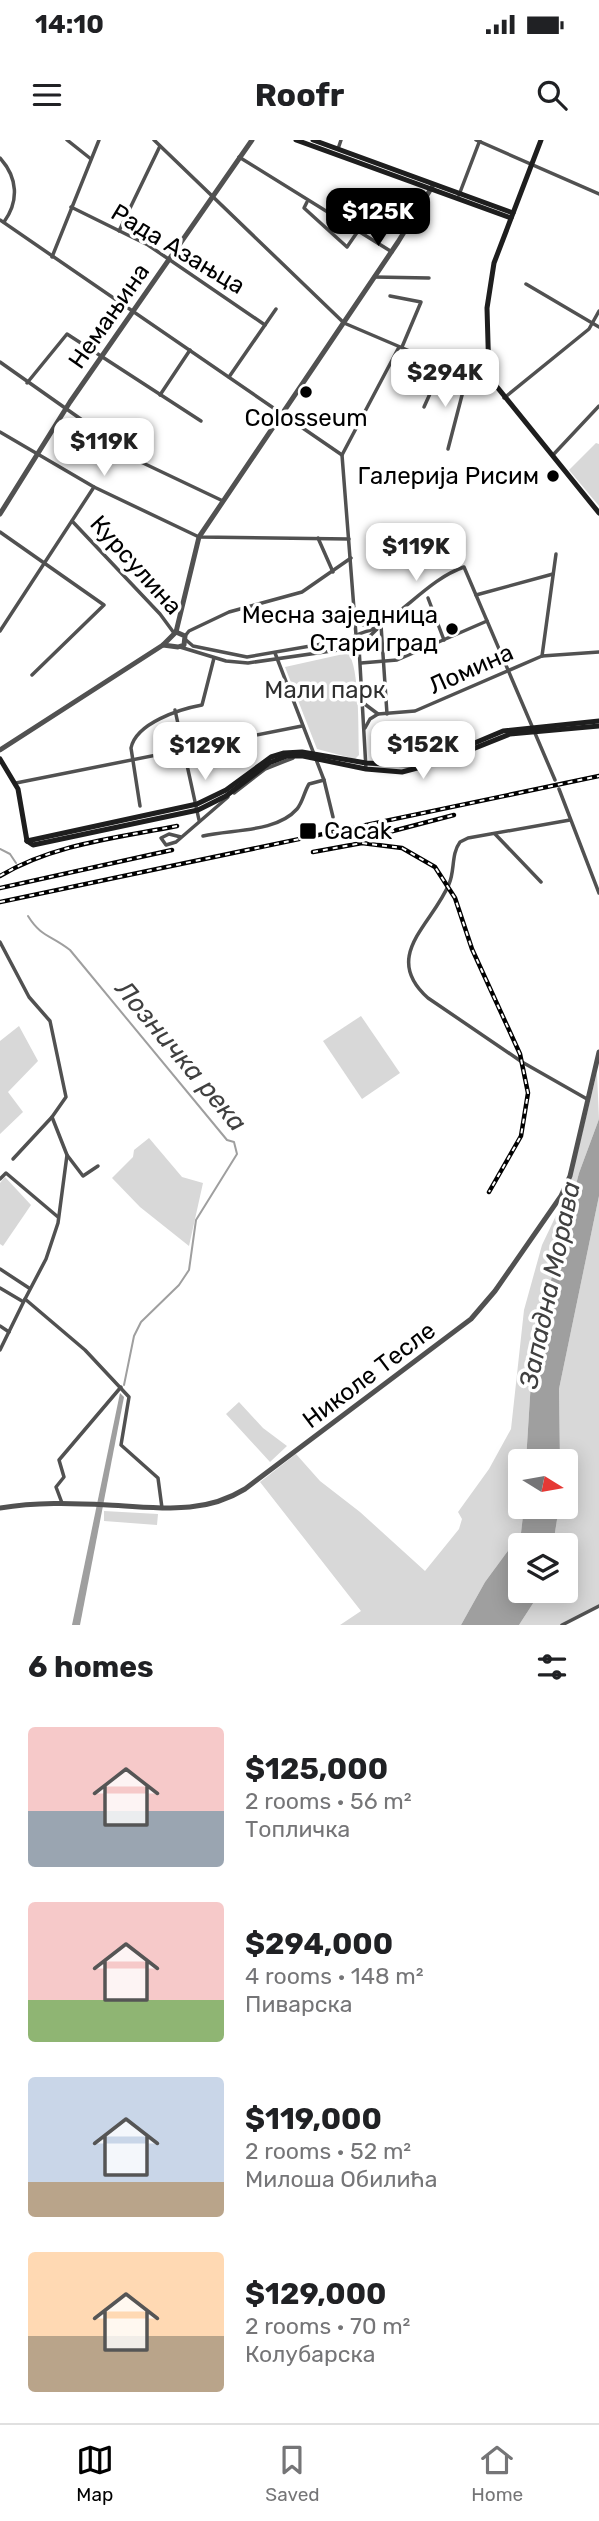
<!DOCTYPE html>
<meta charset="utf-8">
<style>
body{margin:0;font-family:Rubik,sans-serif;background:#f6f6f6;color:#202124;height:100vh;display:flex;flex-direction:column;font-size:26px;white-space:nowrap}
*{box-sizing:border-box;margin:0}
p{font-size:23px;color:#757577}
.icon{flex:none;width:38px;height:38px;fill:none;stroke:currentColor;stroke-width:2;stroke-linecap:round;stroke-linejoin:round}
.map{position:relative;height:1485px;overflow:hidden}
.details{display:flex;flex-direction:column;background:#fff;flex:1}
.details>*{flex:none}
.needle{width:46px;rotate:101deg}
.tools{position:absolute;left:508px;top:1309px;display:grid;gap:14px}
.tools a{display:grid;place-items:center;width:70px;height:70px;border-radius:7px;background:#fff;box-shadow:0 4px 18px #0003;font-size:35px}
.price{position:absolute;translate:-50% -60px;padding:0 16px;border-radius:14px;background:#fff;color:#222;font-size:23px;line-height:46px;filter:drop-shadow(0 2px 4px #0008)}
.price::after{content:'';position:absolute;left:50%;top:42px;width:21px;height:16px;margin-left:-10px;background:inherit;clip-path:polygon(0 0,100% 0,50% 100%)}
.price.on{background:#000;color:#fff}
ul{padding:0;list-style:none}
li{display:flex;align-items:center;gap:21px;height:175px;padding:0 28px}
li span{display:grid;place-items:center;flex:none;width:196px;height:140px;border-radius:7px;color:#555}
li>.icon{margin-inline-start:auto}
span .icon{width:84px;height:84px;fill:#fffc;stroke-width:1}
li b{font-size:30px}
h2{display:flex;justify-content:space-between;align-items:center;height:84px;padding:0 28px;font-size:30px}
.status{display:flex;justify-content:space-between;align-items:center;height:49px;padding:0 35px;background:#fff;direction:ltr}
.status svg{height:19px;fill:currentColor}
header{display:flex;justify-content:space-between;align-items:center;height:91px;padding:0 28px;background:#fff;font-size:32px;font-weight:700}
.dock{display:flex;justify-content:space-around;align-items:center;height:98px;border-top:2px solid #e0e0e0;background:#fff;font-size:19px;color:#757577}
.dock a{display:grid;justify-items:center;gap:4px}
.dock .on{color:#000}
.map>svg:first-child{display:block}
.green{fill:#d8d8d8}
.water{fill:#9f9f9f}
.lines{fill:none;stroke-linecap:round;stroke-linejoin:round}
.stream{stroke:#9f9f9f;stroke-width:2}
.minor{stroke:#515151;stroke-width:3.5}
.tertiary{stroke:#515151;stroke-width:5}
.secondary{stroke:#1e1e1e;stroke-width:5}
.rail-casing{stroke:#000;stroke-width:4.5}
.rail{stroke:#fff;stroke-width:2;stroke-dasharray:5;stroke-linecap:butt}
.poi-dot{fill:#000;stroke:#fff;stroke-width:2.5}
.labels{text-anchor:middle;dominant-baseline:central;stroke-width:7;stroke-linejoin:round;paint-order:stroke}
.street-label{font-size:24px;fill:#000;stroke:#fff}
.poi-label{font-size:24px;fill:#000;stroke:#fff;text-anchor:end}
.park-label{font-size:24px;fill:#2f2f2f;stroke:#fff}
.water-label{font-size:26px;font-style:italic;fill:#404040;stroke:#fff}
</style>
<div class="status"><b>14:10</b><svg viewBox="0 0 49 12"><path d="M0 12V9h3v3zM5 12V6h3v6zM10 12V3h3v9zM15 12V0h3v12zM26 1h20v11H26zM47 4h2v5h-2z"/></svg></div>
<header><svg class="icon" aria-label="menu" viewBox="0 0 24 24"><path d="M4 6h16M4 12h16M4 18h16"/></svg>Roofr<svg class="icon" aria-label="search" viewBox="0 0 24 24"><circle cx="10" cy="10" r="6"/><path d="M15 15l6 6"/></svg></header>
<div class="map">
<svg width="599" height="1485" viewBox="0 0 599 1485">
<rect width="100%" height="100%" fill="#fff"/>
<g class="green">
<path d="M 596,303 L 599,304 L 599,366 L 569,330 Z"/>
<path d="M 348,513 C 360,527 358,593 359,615 L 355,619 L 317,609 L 285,527 Z"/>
<path d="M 361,876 L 400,933 L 362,959 L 323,901 Z"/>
<path d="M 19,886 L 38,921 L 8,952 L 23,972 L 0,994 L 0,901 Z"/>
<path d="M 597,932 L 599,979 L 579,1033 L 533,1209 L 526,1321 L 520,1321 L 520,1367 L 524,1367 L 521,1393 L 485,1442 L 461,1485 L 340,1485 L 361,1471 L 260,1342 L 296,1314 L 320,1341 L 360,1372 L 425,1431 L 459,1389 L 462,1379 L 458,1372 L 489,1329 L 511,1289 L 524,1170 L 542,1105 L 562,1063 L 577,1015 Z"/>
<path d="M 149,998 L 182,1037 L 203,1043 L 189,1106 L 140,1067 L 112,1038 L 133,1017 L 134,1010 Z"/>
<path d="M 5,1037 L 31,1065 L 3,1106 L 0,1104 L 0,1043 Z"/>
<path d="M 599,1056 L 599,1466 L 562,1485 L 519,1485 L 541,1451 L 565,1451 L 565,1405 L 553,1405 L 559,1367 L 565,1367 L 565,1321 L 560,1321 L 559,1249 Z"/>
<path d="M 239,1262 L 263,1288 L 287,1306 L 270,1322 L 226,1274 Z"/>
<path d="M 104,1371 L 158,1374 L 157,1385 L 104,1381 Z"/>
</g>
<g class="water">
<path d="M 599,979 L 599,1056 L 559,1249 L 560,1321 L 526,1321 L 533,1209 L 579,1033 Z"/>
<path d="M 120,1253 L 124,1257 L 80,1485 L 72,1485 Z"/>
<path d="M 524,1367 L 559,1367 L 553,1405 L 520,1405 L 520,1451 L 541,1451 L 519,1485 L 461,1485 L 485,1442 L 521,1393 Z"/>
</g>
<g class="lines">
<g class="stream">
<path d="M 0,709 L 10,714 L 16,723"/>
<path d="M 28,776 C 41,797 51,795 70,810 L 227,1000 L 234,1002 L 237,1014 L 196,1080 L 189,1130 L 179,1145 L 141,1182 L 134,1196 L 124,1245"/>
</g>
<g class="minor">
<path d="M 67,0 L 91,19"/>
<path d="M 154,0 L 344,183 L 494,247"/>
<path d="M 476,0 L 599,54"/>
<path d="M 338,9 L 341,0"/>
<path d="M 239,17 L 392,112"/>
<path d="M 0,18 C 18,38 19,61 4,82"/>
<path d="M 459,55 L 480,0"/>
<path d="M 307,62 L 304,68 L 347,107 L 358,91"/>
<path d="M 71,67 L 148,105 L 265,185"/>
<path d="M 0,80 L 342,315"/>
<path d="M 119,91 L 160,6"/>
<path d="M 52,117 L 99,0"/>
<path d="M 374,137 L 429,138"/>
<path d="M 526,144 L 599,187"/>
<path d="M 390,156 L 421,162 L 402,207"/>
<path d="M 0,222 L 143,323 L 223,361"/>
<path d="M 229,237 L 276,169"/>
<path d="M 27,243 L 67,194 L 201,281"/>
<path d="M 160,255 L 190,210"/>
<path d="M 504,258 L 589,189 L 599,171"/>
<path d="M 424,267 L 442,227"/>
<path d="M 0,292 L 94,347 L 199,397 L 349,399"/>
<path d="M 448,309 L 467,236"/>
<path d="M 553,315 L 599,266"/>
<path d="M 72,381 L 160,474 L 174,493"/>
<path d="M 0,392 L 104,465 L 32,535"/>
<path d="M 318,398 L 333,432"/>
<path d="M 476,455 L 553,434"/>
<path d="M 428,458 L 444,500"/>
<path d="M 355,481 L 372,489"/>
<path d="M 381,485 L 387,574"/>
<path d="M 0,491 L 94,347"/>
<path d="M 356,495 L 342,315 L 399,207"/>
<path d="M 185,496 L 189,491 L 229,472 L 302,452 L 351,418"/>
<path d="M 186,500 L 193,506 L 247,517 L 351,499 C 356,492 371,492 379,486 C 408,468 432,438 464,427 L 555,640"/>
<path d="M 180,507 L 226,521 L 248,523 L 359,507"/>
<path d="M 359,507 L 366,629"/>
<path d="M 359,507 L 377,489"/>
<path d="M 275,513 L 324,640 L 333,677"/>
<path d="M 542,516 L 556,414"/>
<path d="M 361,523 L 397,520 L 487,481"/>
<path d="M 362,562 L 378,574 L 415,571 L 542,516 L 599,512"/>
<path d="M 175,570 L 199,680"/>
<path d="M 365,588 L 370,579 L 378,574"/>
<path d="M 16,643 L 302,586"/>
<path d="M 559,649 L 599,753"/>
<path d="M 234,653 L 265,629 L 293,618"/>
<path d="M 140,666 L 131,608 C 136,583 180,569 202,565 L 214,518"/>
<path d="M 570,680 L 468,698 L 460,702 C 451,714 455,731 449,744 C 432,785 381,816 428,858 L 522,922 L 587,959"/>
<path d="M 495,694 L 541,742"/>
<path d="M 203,696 C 231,689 276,693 297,669 C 303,662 304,652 309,644 L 324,640"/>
<path d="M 181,697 L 169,694 L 161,698 L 166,705 L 176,702 L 228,657"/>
<path d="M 0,802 L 29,857 L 50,881 L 66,957 L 52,977 L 67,1015 L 58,1083 L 46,1119 L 25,1159 L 85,1210 L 129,1257 L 121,1305 L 158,1338 L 162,1368"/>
<path d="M 67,1015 L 83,1036 L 98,1026"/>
<path d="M 13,1019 L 52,977"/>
<path d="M 0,1039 L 6,1033 L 58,1077"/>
<path d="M 0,1129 L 29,1148"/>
<path d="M 0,1148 L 22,1161"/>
<path d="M 0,1186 L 9,1192"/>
<path d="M 0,1210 L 25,1159"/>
<path d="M 62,1363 L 56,1347 L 64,1337 L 59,1320 L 121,1247"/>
<path d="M 562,1485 L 599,1466"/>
</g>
<g class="tertiary">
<path d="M 0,374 L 70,262 L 252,0"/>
<path d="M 176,492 L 199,397 L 398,102 L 432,47"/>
<path d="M 163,505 L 178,507 L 184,505 L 185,496 L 176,492"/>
<path d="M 0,610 L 163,505 L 176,492"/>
<path d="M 0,1368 C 36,1362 72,1363 108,1365 C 157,1367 201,1376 245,1349 L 471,1179 L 495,1151 L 561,1056 L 570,1036 L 599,912"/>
</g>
<g class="secondary">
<path d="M 296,0 L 511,78"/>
<path d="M 313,0 L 513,73"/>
<path d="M 541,0 L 494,123 L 487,168 L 489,237 L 599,373"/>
<path d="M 0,619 L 18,649 L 27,701"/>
<path d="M 27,701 L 33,705 L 198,670 L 226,656 L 269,623 L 287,616 L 303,616 L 366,629 L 402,632 L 440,622 L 510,594 L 599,586"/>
<path d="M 27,701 L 197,664 L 226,650 L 271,617 L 284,613 L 302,612 L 366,623 L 409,625 L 439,618 L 503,591 L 599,581"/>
</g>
<defs>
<g id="rail">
<path d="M 370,697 L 454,675"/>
<path d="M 313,712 L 362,703 L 402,708 L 435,727 L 455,758 L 472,809 L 520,914 L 528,953 L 521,996 L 489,1052"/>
<path d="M 0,736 C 54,704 116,698 177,686"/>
<path d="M 0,748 L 172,710"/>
<path d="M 0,762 L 599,636"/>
</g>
</defs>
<use href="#rail" class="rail-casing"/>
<use href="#rail" class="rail"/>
</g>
<g class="poi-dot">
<circle cx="306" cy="252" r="7"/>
<circle cx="553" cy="336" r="7"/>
<circle cx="452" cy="489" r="7"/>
<rect x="299" y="682" width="18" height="18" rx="3.5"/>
</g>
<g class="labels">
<g class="street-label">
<text transform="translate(178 109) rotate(31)">Рада Азањца</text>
<text transform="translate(109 176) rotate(-55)">Немањина</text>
<text transform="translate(136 425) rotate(48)">Курсулина</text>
<text transform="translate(471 529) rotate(-24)">Ломина</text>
<text transform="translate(369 1235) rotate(-37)">Николе Тесле</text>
</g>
<g class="poi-label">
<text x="306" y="278" text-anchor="middle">Colosseum</text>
<text x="539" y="336">Галерија Рисим</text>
<text x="438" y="475">Месна заједница<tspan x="438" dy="28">Стари град</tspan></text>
<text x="324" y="691" text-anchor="start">Cacak</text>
</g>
<g class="park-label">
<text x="325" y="550">Мали парк</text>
</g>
<g class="water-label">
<text transform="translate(181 916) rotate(50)">Лозничка река</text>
<text transform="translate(550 1145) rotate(-78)">Западна Морава</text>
</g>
</g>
</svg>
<div class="tools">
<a><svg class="needle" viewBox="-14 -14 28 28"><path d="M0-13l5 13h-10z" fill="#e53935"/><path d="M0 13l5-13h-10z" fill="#757577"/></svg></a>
<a><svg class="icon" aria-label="layers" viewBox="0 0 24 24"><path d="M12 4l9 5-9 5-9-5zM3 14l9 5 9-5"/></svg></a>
</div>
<b class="price on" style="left:378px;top:108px">$125K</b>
<b class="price" style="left:445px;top:269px">$294K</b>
<b class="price" style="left:104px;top:338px">$119K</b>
<b class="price" style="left:416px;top:443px">$119K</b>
<b class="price" style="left:423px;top:641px">$152K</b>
<b class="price" style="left:205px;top:642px">$129K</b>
</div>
<section class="details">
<h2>6 homes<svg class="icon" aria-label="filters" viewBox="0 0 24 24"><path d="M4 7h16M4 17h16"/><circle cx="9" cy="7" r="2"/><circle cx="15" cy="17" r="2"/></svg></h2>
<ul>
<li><span style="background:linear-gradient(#f6c9c9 60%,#9aa5b1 0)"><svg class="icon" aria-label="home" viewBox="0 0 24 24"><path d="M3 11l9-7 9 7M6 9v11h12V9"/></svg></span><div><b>$125,000</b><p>2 rooms · 56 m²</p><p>Топличка</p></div></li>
<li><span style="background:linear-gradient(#f6c9c9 70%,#8fb573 0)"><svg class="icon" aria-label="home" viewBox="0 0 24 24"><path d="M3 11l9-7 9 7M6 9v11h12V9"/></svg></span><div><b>$294,000</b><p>4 rooms · 148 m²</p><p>Пиварска</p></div></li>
<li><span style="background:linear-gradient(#c9d6e8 75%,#b9a48a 0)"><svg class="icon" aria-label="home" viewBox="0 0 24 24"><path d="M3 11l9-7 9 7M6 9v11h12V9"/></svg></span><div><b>$119,000</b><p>2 rooms · 52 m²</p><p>Милоша Обилића</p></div></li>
<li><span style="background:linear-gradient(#ffd9b3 60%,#b9a48a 0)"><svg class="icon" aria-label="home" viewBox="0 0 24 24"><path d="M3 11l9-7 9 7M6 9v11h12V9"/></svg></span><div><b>$129,000</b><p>2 rooms · 70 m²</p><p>Колубарска</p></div></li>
</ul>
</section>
<nav class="dock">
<a class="on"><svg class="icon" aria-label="map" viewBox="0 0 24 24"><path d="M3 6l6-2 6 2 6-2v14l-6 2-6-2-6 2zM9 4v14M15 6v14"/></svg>Map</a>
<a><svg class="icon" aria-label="saved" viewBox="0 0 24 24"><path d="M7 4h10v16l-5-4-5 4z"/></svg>Saved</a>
<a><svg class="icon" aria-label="home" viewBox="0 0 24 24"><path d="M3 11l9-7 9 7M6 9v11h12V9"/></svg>Home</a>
</nav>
